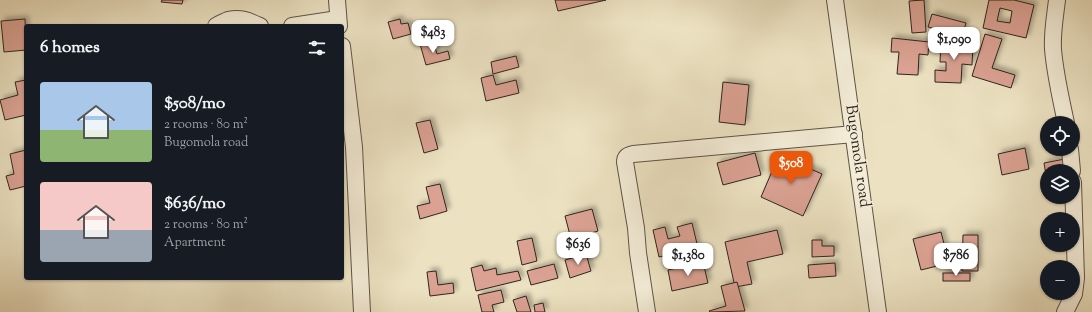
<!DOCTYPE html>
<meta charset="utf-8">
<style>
body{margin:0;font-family:"Sorts Mill Goudy",serif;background:#20242c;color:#f1f3f6;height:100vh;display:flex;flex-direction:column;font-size:15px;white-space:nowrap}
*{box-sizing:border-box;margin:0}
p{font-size:13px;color:#9ea1a6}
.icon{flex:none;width:22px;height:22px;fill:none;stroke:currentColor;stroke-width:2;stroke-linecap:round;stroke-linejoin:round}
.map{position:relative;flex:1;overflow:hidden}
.details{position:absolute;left:24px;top:24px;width:320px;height:256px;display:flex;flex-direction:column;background:#171b24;border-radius:4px;box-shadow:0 1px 3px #0004}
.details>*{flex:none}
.fabs{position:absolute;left:1040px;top:116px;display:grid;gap:8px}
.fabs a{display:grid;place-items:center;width:40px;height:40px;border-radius:50%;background:#171b24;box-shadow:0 1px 3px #0004;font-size:20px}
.price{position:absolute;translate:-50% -34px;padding:0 9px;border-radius:8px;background:#fff;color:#222;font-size:13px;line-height:26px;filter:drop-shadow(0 1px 2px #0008)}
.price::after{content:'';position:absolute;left:50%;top:24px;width:12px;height:9px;margin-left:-6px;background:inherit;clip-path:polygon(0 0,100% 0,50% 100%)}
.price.active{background:#ea580c;color:#fff}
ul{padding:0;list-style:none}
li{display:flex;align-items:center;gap:12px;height:100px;padding:0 16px}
li span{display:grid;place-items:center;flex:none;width:112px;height:80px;border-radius:4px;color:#555}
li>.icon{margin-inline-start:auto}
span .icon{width:48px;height:48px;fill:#fffc;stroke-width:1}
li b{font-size:17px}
h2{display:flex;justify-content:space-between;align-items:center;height:48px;padding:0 16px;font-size:17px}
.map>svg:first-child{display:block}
.building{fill:#dba293;stroke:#2f251e;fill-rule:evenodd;filter:url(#shadow)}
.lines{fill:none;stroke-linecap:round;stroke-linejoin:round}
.minor-casing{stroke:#5e5447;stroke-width:18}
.minor{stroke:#f3ecd7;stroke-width:16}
.labels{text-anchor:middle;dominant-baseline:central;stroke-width:3;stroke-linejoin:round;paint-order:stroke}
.street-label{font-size:16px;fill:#2f251e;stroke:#f3ecd7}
</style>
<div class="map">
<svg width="1092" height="312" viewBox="0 0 1092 312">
<defs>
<filter id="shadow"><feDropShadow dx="3.5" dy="-3.5" stdDeviation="2" flood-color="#0004"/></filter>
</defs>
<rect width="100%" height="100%" fill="#ece2c2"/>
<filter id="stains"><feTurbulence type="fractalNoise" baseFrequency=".005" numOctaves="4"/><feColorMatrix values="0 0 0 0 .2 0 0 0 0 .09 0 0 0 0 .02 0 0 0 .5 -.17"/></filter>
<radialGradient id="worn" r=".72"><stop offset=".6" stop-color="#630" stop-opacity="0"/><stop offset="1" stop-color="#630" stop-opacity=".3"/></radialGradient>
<g class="building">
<path d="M 162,0 L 183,0 L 182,4 L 161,2 Z"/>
<path d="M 555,0 L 606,0 L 558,11 Z"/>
<path d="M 924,0 L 926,32 L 912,33 L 909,1 Z"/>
<path d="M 989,0 L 1014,0 L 1034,5 L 1026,38 L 983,28 ZM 1000,8 L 1012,11 L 1010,23 L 997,21 Z"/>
<path d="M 932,14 L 966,23 L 962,36 L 928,27 Z"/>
<path d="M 25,19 L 26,50 L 4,52 L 1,21 Z"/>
<path d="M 400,19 L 401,24 L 408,23 L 411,34 L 393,39 L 388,22 Z"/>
<path d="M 985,34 L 1002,39 L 992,68 L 1015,75 L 1011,88 L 972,76 Z"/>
<path d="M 892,38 L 929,42 L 928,55 L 919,54 L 918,75 L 897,74 L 899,52 L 891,52 Z"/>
<path d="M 433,40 L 437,54 L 448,51 L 450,59 L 426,65 L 420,44 Z"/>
<path d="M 941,42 L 973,44 L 972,65 L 962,64 L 961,83 L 935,82 L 935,70 L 946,71 L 946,62 L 940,62 Z"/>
<path d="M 516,56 L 519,67 L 493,74 L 491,62 Z"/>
<path d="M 493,75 L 496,85 L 516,80 L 519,93 L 486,101 L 481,78 Z"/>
<path d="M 26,80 L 26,115 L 5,120 L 0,100 L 18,95 L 15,82 Z"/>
<path d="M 723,82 L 749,85 L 745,125 L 719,122 Z"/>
<path d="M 430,120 L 438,149 L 424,153 L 416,123 Z"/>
<path d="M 1025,148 L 1029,169 L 1002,175 L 998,154 Z"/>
<path d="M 26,150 L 26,186 L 10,190 L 6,176 L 14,174 L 10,154 Z"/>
<path d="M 755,153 L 761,175 L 723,185 L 717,163 Z"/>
<path d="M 779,155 L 822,174 L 803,216 L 761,197 Z"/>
<path d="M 1065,159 L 1067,171 L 1047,171 L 1047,181 L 1044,163 Z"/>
<path d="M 440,184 L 447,211 L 420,219 L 417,206 L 430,203 L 426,187 Z"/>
<path d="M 592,209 L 598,231 L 571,239 L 565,216 Z"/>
<path d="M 692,223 L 698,248 L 659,257 L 653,230 L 665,227 L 668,239 L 680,236 L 677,227 Z"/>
<path d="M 777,230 L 783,254 L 747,262 L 752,284 L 735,287 L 725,242 Z"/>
<path d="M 941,232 L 949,263 L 921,270 L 913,239 Z"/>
<path d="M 963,235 L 978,235 L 978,271 L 962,271 Z"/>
<path d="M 532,238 L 537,261 L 522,265 L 517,241 Z"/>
<path d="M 812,240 L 822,240 L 822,246 L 834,246 L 834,256 L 812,257 Z"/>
<path d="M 586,254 L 591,271 L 570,278 L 565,260 Z"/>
<path d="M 703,262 L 708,283 L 672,291 L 668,270 Z"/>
<path d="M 835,263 L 836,276 L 809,278 L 808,265 Z"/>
<path d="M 554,264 L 558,278 L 531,285 L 527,271 Z"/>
<path d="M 482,265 L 484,271 L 496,268 L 497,275 L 518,271 L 521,280 L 476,291 L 471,268 Z"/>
<path d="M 436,271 L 438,285 L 453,283 L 454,293 L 430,296 L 427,272 Z"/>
<rect x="943" y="273" width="27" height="8"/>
<path d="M 737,282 L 745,311 L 710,312 L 709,311 L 726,306 L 721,286 Z"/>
<path d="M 501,290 L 504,302 L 492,305 L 494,312 L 482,312 L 478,295 Z"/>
<path d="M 526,296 L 531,312 L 517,312 L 513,300 Z"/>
<path d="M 543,303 L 545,312 L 535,312 L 534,305 Z"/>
</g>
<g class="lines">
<defs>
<g id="minor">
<path d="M 337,0 L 339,26"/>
<path d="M 835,0 L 878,312"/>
<path d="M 1057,0 C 1055,17 1052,33 1053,49 C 1055,74 1061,99 1066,123"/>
<path d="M 216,26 C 220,23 224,22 228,20 C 241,17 249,21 260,26"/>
<path d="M 292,26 L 338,19"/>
<path d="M 342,46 L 354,147 L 362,312"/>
<path d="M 1070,149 L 1072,171"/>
<path d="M 647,312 L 638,253 L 636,228 L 625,162 C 625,157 628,155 633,154 L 854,134"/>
<path d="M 1065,312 L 1074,294 L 1076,278 L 1073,182"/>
</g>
</defs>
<use href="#minor" class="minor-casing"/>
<use href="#minor" class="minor"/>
</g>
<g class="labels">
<g class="street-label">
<text transform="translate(857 156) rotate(82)">Bugomola road</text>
</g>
</g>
<rect width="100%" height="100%" filter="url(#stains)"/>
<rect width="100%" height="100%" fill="url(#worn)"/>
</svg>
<div class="fabs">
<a><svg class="icon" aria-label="locate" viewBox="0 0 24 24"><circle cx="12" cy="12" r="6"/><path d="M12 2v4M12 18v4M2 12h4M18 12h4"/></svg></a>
<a><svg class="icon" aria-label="layers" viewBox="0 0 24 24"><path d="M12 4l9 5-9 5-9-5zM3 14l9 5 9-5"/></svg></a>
<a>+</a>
<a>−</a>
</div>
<b class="price" style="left:433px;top:54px">$483</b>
<b class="price" style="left:954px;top:61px">$1,090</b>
<b class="price active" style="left:791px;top:185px">$508</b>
<b class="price" style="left:578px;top:266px">$636</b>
<b class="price" style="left:688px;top:277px">$1,380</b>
<b class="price" style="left:956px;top:277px">$786</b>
<section class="details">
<h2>6 homes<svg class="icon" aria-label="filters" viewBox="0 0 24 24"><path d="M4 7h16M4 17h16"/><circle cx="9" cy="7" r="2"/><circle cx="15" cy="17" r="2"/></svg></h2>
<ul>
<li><span style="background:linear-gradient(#a9c7e8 60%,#8fb573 0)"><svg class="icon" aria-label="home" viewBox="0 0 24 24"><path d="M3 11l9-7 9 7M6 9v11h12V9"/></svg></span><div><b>$508/mo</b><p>2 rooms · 80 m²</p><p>Bugomola road</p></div></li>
<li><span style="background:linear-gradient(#f6c9c9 60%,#9aa5b1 0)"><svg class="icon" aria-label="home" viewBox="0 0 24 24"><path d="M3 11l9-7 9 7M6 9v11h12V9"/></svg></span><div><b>$636/mo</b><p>2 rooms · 80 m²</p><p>Apartment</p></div></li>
</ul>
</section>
</div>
